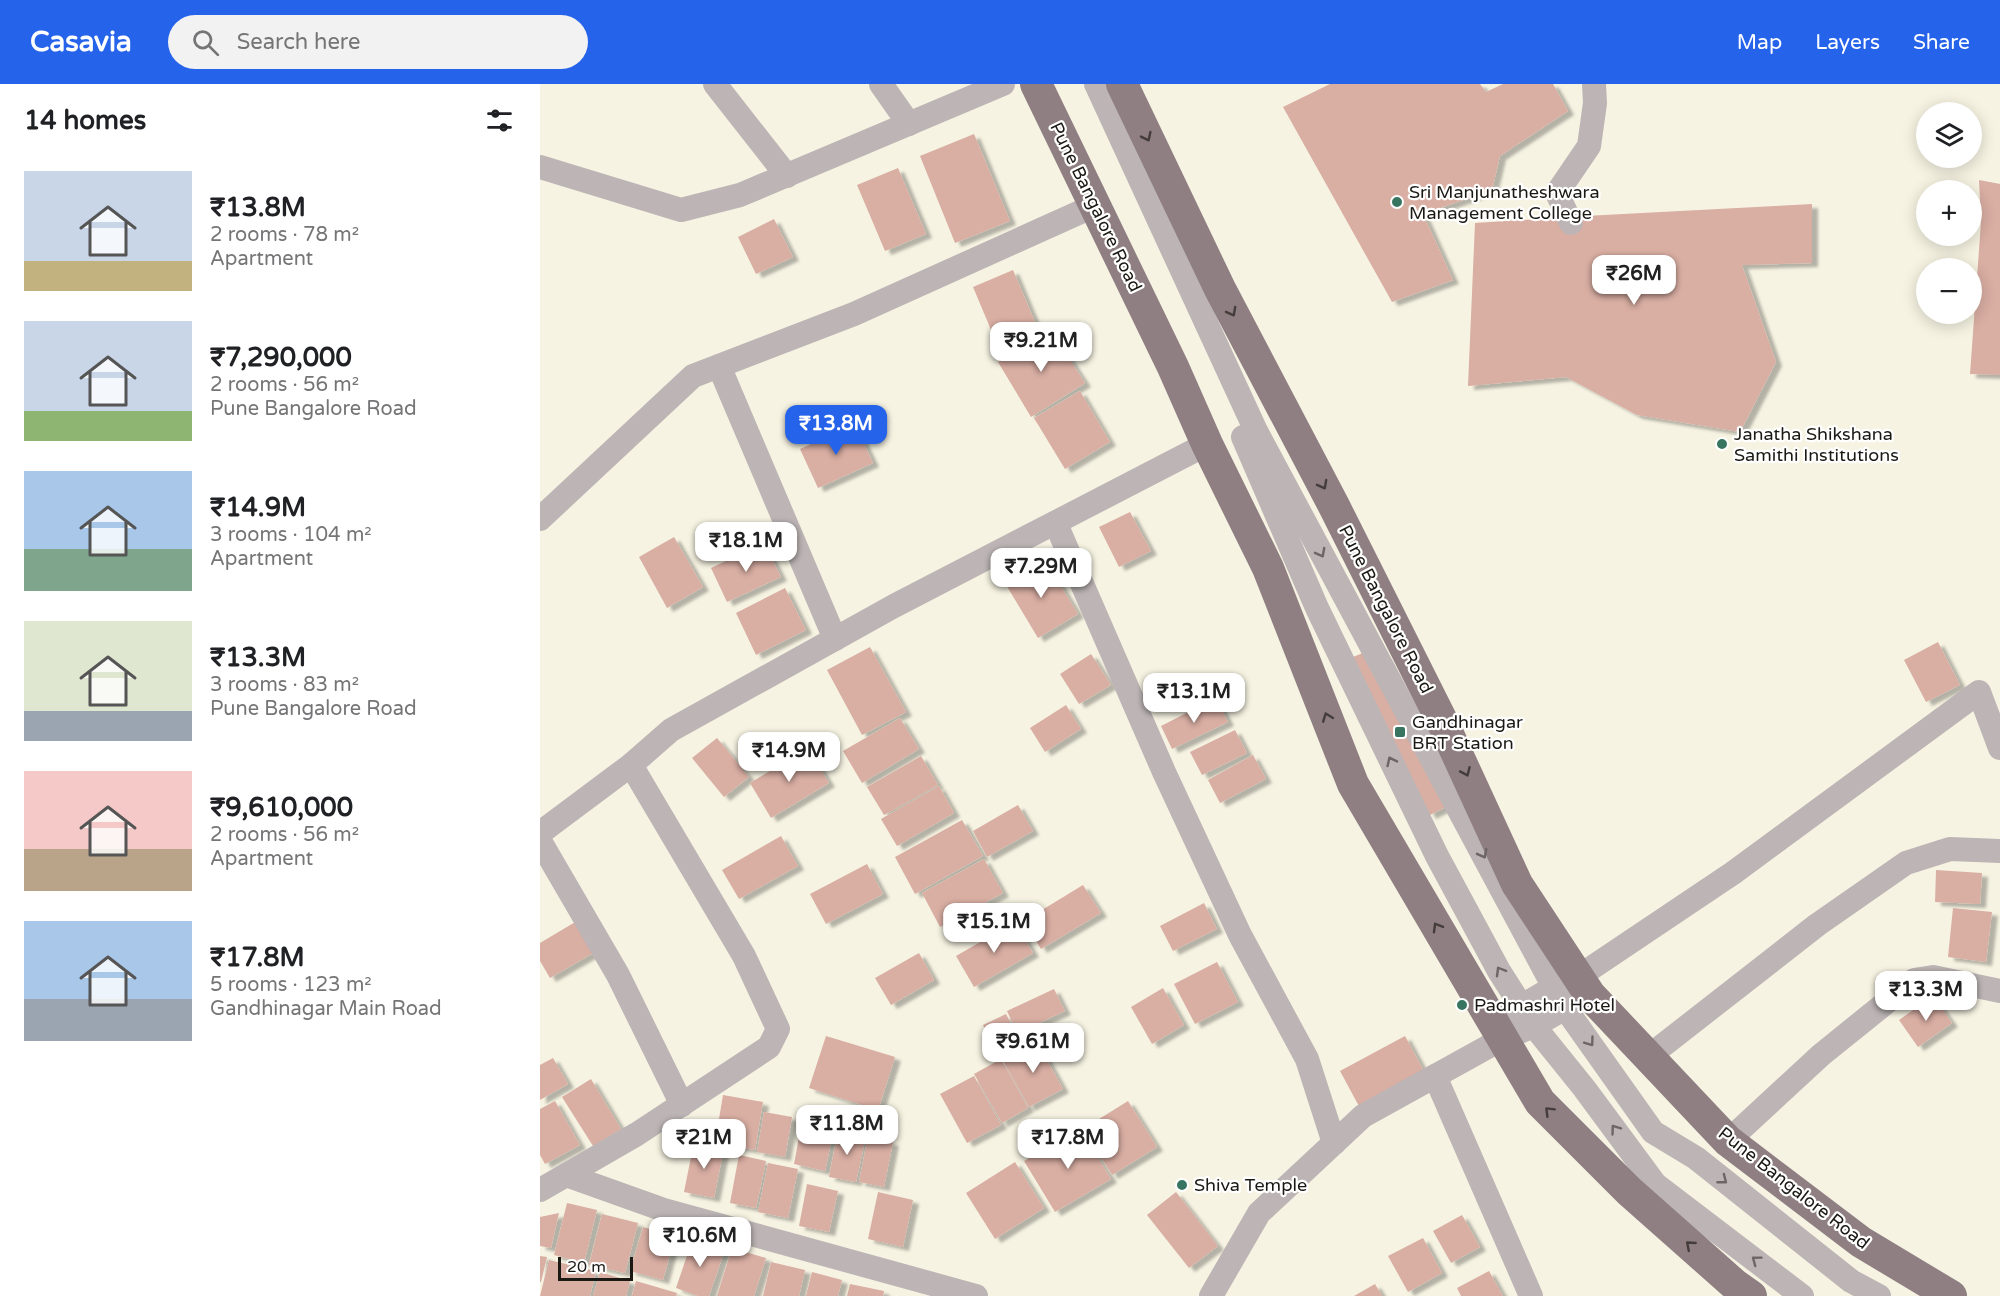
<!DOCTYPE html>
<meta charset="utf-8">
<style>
body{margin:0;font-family:"Varela Round",sans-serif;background:#f2f2f2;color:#202124;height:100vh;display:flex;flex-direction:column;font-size:22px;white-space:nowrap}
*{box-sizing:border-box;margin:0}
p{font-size:20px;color:#757577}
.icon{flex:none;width:33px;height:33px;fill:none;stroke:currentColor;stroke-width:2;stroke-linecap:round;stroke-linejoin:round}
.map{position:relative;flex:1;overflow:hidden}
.drawer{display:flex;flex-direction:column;background:#fff;width:540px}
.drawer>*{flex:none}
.controls{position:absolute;left:1376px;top:18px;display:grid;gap:12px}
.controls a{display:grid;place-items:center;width:66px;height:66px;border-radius:50%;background:#fff;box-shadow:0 3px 15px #0003;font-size:30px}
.scale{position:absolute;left:18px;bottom:15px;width:75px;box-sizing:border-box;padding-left:6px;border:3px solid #1b1913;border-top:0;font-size:16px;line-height:21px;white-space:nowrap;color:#1b1913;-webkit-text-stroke:4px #fff;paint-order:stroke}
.price{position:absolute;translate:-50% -51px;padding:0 14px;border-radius:12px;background:#fff;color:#222;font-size:20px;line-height:39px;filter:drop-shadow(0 2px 3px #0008)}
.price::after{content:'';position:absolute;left:50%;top:36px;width:18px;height:14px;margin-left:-9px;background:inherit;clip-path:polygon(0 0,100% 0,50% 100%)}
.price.selected{background:#2563eb;color:#fff}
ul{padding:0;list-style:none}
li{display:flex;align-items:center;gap:18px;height:150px;padding:0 24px}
li span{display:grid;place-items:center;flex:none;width:168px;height:120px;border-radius:0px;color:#555}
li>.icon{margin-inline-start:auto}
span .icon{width:72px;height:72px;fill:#fffc;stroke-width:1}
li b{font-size:26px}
h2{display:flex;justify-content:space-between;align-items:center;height:72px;padding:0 24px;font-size:26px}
header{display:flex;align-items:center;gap:36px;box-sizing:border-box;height:84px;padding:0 30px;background:#2563eb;color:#fff}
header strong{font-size:28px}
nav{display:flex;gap:33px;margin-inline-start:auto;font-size:21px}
.search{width:420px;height:54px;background:#f2f2f2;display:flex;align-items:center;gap:15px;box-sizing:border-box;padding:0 21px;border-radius:33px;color:#757577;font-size:22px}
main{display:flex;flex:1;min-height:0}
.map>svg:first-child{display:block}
.building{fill:#d9aea3;filter:url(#shadow)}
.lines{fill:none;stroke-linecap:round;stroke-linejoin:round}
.minor{stroke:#bcb4b5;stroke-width:24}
.major{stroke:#8f7f83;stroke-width:32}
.oneway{stroke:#443d3a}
.oneway2{stroke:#6c6664}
.poi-dot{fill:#387561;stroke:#fff;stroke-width:2}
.labels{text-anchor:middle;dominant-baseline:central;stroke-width:4.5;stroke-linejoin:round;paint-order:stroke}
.poi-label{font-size:18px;fill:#1b1913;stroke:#fff;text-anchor:start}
.street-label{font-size:18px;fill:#1b1913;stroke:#fff}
</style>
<header>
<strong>Casavia</strong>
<div class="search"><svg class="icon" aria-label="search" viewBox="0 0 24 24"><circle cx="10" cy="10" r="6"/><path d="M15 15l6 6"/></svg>Search here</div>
<nav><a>Map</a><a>Layers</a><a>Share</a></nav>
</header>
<main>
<section class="drawer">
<h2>14 homes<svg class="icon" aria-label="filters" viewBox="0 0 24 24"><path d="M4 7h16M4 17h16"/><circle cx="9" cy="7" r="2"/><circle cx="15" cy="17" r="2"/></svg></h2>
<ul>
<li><span style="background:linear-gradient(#c9d6e8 75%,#c2b280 0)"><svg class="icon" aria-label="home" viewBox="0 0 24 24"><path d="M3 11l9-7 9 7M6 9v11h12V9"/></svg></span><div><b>₹13.8M</b><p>2 rooms · 78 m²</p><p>Apartment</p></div></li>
<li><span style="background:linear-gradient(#c9d6e8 75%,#8fb573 0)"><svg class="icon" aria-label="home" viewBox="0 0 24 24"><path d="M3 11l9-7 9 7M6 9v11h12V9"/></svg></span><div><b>₹7,290,000</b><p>2 rooms · 56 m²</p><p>Pune Bangalore Road</p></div></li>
<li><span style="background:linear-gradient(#a9c7e8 65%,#7fa58c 0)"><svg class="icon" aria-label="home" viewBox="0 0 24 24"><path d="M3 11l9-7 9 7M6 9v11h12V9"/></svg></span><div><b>₹14.9M</b><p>3 rooms · 104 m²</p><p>Apartment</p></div></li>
<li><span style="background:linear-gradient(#dfe7d0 75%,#9aa5b1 0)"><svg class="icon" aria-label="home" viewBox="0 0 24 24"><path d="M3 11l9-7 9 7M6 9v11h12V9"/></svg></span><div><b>₹13.3M</b><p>3 rooms · 83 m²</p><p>Pune Bangalore Road</p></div></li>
<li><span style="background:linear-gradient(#f6c9c9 65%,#b9a48a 0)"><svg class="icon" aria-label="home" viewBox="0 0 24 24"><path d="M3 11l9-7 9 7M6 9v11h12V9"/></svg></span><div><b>₹9,610,000</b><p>2 rooms · 56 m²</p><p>Apartment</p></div></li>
<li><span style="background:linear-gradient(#a9c7e8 65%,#9aa5b1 0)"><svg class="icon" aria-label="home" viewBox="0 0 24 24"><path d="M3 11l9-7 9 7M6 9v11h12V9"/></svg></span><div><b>₹17.8M</b><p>5 rooms · 123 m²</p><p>Gandhinagar Main Road</p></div></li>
</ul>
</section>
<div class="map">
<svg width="1460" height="1212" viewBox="0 0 1460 1212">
<defs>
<filter id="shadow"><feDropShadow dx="6" dy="4" stdDeviation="1.5" flood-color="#0004"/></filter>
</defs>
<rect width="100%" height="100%" fill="#f6f3e2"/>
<g class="building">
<path d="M 790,0 L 940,0 L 946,8 L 963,0 L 1013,0 L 1028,27 L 960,72 L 952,106 L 883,130 L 913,196 L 852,218 L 743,23 Z"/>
<path d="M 434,50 L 470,137 L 415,159 L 380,72 Z"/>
<path d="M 358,84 L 386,150 L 345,167 L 317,101 Z"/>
<path d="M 1439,96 L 1460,100 L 1460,291 L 1430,290 L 1441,138 Z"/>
<path d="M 1272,120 L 1272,179 L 1202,181 L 1236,278 L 1200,348 L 1097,331 L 1026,293 L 928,302 L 935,139 L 1045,132 Z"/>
<path d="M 234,135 L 253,173 L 216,190 L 198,153 Z"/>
<path d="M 473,186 L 497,243 L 457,260 L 433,203 Z"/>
<path d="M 511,246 L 545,299 L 491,333 L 458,278 Z"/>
<path d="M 540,307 L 570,358 L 525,385 L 494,334 Z"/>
<path d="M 315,340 L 333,379 L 278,404 L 260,365 Z"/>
<path d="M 590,428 L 611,467 L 579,483 L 559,443 Z"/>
<path d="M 134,453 L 163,503 L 127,524 L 99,473 Z"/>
<path d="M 224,459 L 241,493 L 187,518 L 171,484 Z"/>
<path d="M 504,475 L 538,530 L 498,554 L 465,499 Z"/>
<path d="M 245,504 L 266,546 L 216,571 L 196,529 Z"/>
<path d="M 1398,558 L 1420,601 L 1386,618 L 1364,576 Z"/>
<path d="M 330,563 L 366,628 L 322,651 L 287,586 Z"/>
<path d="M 830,566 L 906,723 L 890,731 L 813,573 Z"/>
<path d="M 551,570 L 571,601 L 539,620 L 520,590 Z"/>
<path d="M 676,614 L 688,638 L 632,665 L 621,642 Z"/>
<path d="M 526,621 L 541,645 L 505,668 L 490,644 Z"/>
<path d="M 360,634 L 379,665 L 322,699 L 303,667 Z"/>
<path d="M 695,646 L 707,669 L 662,691 L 650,668 Z"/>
<path d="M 177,654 L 209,693 L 184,713 L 152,674 Z"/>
<path d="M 268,664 L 289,699 L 231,734 L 210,699 Z"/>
<path d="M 713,671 L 726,695 L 680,719 L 668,696 Z"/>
<path d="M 381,672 L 398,701 L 344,731 L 327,703 Z"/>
<path d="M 399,702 L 414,729 L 357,762 L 341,735 Z"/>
<path d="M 478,721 L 493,747 L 447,773 L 433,747 Z"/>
<path d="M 422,736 L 443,772 L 375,810 L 355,773 Z"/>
<path d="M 241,752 L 258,782 L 199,815 L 182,786 Z"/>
<path d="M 444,775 L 463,809 L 400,843 L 382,809 Z"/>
<path d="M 327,780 L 343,810 L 286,840 L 270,810 Z"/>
<path d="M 1396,786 L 1442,789 L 1440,820 L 1395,818 Z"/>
<path d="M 543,801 L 561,829 L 501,865 L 484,837 Z"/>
<path d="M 664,819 L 677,845 L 633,867 L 620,842 Z"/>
<path d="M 1413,824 L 1452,828 L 1446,878 L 1408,873 Z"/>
<path d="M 42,834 L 60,865 L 10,894 L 0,877 L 0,859 Z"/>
<path d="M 475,838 L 493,869 L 434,903 L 416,872 Z"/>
<path d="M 379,869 L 394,896 L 351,921 L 335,894 Z"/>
<path d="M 677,878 L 698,918 L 655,940 L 634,900 Z"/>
<path d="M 623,904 L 644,941 L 612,960 L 591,923 Z"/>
<path d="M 514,905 L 525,927 L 477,949 L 467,927 Z"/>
<path d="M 1393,912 L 1412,939 L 1378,963 L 1359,936 Z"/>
<path d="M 466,930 L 475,947 L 451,958 L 443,941 Z"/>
<path d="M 286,952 L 355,973 L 338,1026 L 269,1004 Z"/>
<path d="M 865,952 L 886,991 L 821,1026 L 800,987 Z"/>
<path d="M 496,956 L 523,1005 L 489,1023 L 462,975 Z"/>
<path d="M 13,974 L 28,1000 L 0,1016 L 0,981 Z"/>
<path d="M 461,975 L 488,1024 L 462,1039 L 434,990 Z"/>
<path d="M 434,992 L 461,1041 L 427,1059 L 400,1010 Z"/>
<path d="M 51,995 L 81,1045 L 53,1062 L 22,1013 Z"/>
<path d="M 183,1011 L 223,1018 L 215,1066 L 175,1059 Z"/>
<path d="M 15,1017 L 40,1061 L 5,1080 L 0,1071 L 0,1025 Z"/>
<path d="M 588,1017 L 617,1063 L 572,1091 L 543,1045 Z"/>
<path d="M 224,1028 L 252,1033 L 245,1073 L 217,1068 Z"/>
<path d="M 263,1032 L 295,1039 L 285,1087 L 254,1080 Z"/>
<path d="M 540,1043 L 571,1095 L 515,1128 L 484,1077 Z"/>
<path d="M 298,1047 L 326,1052 L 316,1098 L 289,1093 Z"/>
<path d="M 328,1052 L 353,1058 L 344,1103 L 319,1098 Z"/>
<path d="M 154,1058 L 184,1063 L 174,1114 L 144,1108 Z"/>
<path d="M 199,1071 L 226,1077 L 216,1124 L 190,1119 Z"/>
<path d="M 475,1078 L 504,1124 L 455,1155 L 426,1109 Z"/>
<path d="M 228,1079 L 258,1085 L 248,1134 L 218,1128 Z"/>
<path d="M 267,1100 L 298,1107 L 289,1148 L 259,1142 Z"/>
<path d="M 338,1108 L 373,1116 L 363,1163 L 328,1155 Z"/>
<path d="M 636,1108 L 678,1162 L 649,1184 L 607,1131 Z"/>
<path d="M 27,1119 L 57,1126 L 44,1179 L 14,1171 Z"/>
<path d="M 19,1129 L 11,1164 L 0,1162 L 0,1133 Z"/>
<path d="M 62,1130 L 98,1139 L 85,1189 L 49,1181 Z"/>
<path d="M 922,1131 L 940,1163 L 911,1179 L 893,1147 Z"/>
<path d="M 103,1143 L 135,1152 L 123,1196 L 90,1187 Z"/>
<path d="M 153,1154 L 185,1165 L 169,1212 L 158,1212 L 136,1204 Z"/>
<path d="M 883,1154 L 902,1189 L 868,1208 L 848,1172 Z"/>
<path d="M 192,1164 L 226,1174 L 214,1212 L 177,1212 Z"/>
<path d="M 0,1172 L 7,1173 L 1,1198 L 0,1198 Z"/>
<path d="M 9,1176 L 56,1187 L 50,1212 L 0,1212 Z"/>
<path d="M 231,1178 L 265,1186 L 259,1212 L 223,1212 Z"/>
<path d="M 949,1187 L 963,1212 L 921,1212 L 917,1204 Z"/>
<path d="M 60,1188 L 90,1197 L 86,1212 L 53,1212 Z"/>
<path d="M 272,1188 L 302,1196 L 298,1212 L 266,1212 Z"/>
<path d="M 96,1197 L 137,1209 L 136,1212 L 92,1212 Z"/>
<path d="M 310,1200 L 344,1207 L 343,1212 L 307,1212 Z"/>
<path d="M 835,1200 L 842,1212 L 814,1212 Z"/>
</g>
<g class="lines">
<g class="minor">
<path d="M 175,0 L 247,92"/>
<path d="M 341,0 L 369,40"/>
<path d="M 556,0 L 716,347 L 1025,924 L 1113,1048 L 1156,1074 L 1311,1197 L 1339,1212"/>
<path d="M 0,83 L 141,126 L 200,111 L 463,0"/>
<path d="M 1031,139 L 1017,109 L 1049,62 L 1055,19 L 1054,0"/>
<path d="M 179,282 L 295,555"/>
<path d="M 703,353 L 777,524 L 897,772 L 959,887 L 994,942 L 1044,1004 L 1115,1100 L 1262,1212"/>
<path d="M 0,435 L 153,292 L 314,230 L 556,121"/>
<path d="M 516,440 L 624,688 L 700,851 L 767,975 L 794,1059"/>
<path d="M 0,749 L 91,681 L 131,646 L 354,522 L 667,360"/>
<path d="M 0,757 L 78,891 L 142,1021"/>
<path d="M 968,930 L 1014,903 L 1038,893 L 1193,789 L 1439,608 L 1460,664"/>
<path d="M 1108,973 L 1277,841 L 1366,779 L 1410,765 L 1460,767"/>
<path d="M 895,992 L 991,1212"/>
<path d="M 1188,1057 L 1281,971 L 1374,896 L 1393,893 L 1460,907"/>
<path d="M 26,1091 L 124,1126 L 436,1212"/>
<path d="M 0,1106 L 97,1050 L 229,963 L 238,945 L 204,872 L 91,681"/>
<path d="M 671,1212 L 719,1129 L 823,1032 L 962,955 L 994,942 L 1039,916"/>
</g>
<g class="major">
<path d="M 496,0 L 633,283 L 667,360 L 728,484 L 813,700 L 1000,1018 L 1089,1107 L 1194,1200 L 1211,1212"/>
<path d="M 582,0 L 680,205 L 794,422 L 901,635 L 977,800 L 1050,911 L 1188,1057 L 1321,1158 L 1411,1212"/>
</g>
</g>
<defs><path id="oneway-chevron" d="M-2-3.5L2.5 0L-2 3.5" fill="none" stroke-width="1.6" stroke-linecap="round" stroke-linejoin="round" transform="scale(1.5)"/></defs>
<g class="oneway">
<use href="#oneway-chevron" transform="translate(607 53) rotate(64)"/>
<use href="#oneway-chevron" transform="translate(692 228) rotate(62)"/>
<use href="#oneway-chevron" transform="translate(783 401) rotate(62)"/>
<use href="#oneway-chevron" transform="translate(787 633) rotate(-111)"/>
<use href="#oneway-chevron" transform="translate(926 688) rotate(66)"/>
<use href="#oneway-chevron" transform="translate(897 843) rotate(-120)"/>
<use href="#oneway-chevron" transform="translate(1009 1027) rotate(-135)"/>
<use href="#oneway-chevron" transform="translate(1150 1161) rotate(-139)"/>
</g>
<g class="oneway2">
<use href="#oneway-chevron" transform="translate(781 469) rotate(62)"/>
<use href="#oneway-chevron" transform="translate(851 677) rotate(-116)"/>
<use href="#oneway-chevron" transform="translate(943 770) rotate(62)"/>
<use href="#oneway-chevron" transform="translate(960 887) rotate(-120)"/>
<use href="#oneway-chevron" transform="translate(1050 958) rotate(54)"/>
<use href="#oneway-chevron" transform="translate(1075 1045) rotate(-126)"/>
<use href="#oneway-chevron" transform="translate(1183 1096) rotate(38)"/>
<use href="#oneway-chevron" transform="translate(1216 1176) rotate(-143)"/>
</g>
<g class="poi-dot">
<circle cx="857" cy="118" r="6"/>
<circle cx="1182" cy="360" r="6"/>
<rect x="854" y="642" width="12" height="12" rx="3"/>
<circle cx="922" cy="921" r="6"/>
<circle cx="642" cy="1101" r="6"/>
</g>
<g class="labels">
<g class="poi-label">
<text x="869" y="108">Sri Manjunatheshwara<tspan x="869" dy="21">Management College</tspan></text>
<text x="1194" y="350">Janatha Shikshana<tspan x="1194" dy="21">Samithi Institutions</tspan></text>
<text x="872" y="638">Gandhinagar<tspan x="872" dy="21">BRT Station</tspan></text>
<text x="934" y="921">Padmashri Hotel</text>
<text x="654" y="1101">Shiva Temple</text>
</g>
<g class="street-label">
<text transform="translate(556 123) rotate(64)">Pune Bangalore Road</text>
<text transform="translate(846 525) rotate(63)">Pune Bangalore Road</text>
<text transform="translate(1254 1104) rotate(38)">Pune Bangalore Road</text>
</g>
</g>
</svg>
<div class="controls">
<a><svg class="icon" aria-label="layers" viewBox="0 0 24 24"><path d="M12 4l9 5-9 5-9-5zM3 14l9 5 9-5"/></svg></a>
<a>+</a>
<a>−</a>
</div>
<div class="scale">20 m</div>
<b class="price" style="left:1094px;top:222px">₹26M</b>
<b class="price" style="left:501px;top:289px">₹9.21M</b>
<b class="price selected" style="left:296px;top:372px">₹13.8M</b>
<b class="price" style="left:206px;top:489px">₹18.1M</b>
<b class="price" style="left:501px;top:515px">₹7.29M</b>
<b class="price" style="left:654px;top:640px">₹13.1M</b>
<b class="price" style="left:249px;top:699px">₹14.9M</b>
<b class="price" style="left:454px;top:870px">₹15.1M</b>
<b class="price" style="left:1386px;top:938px">₹13.3M</b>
<b class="price" style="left:493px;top:990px">₹9.61M</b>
<b class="price" style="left:307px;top:1072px">₹11.8M</b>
<b class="price" style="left:164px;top:1086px">₹21M</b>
<b class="price" style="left:528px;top:1086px">₹17.8M</b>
<b class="price" style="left:160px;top:1184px">₹10.6M</b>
</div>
</main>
